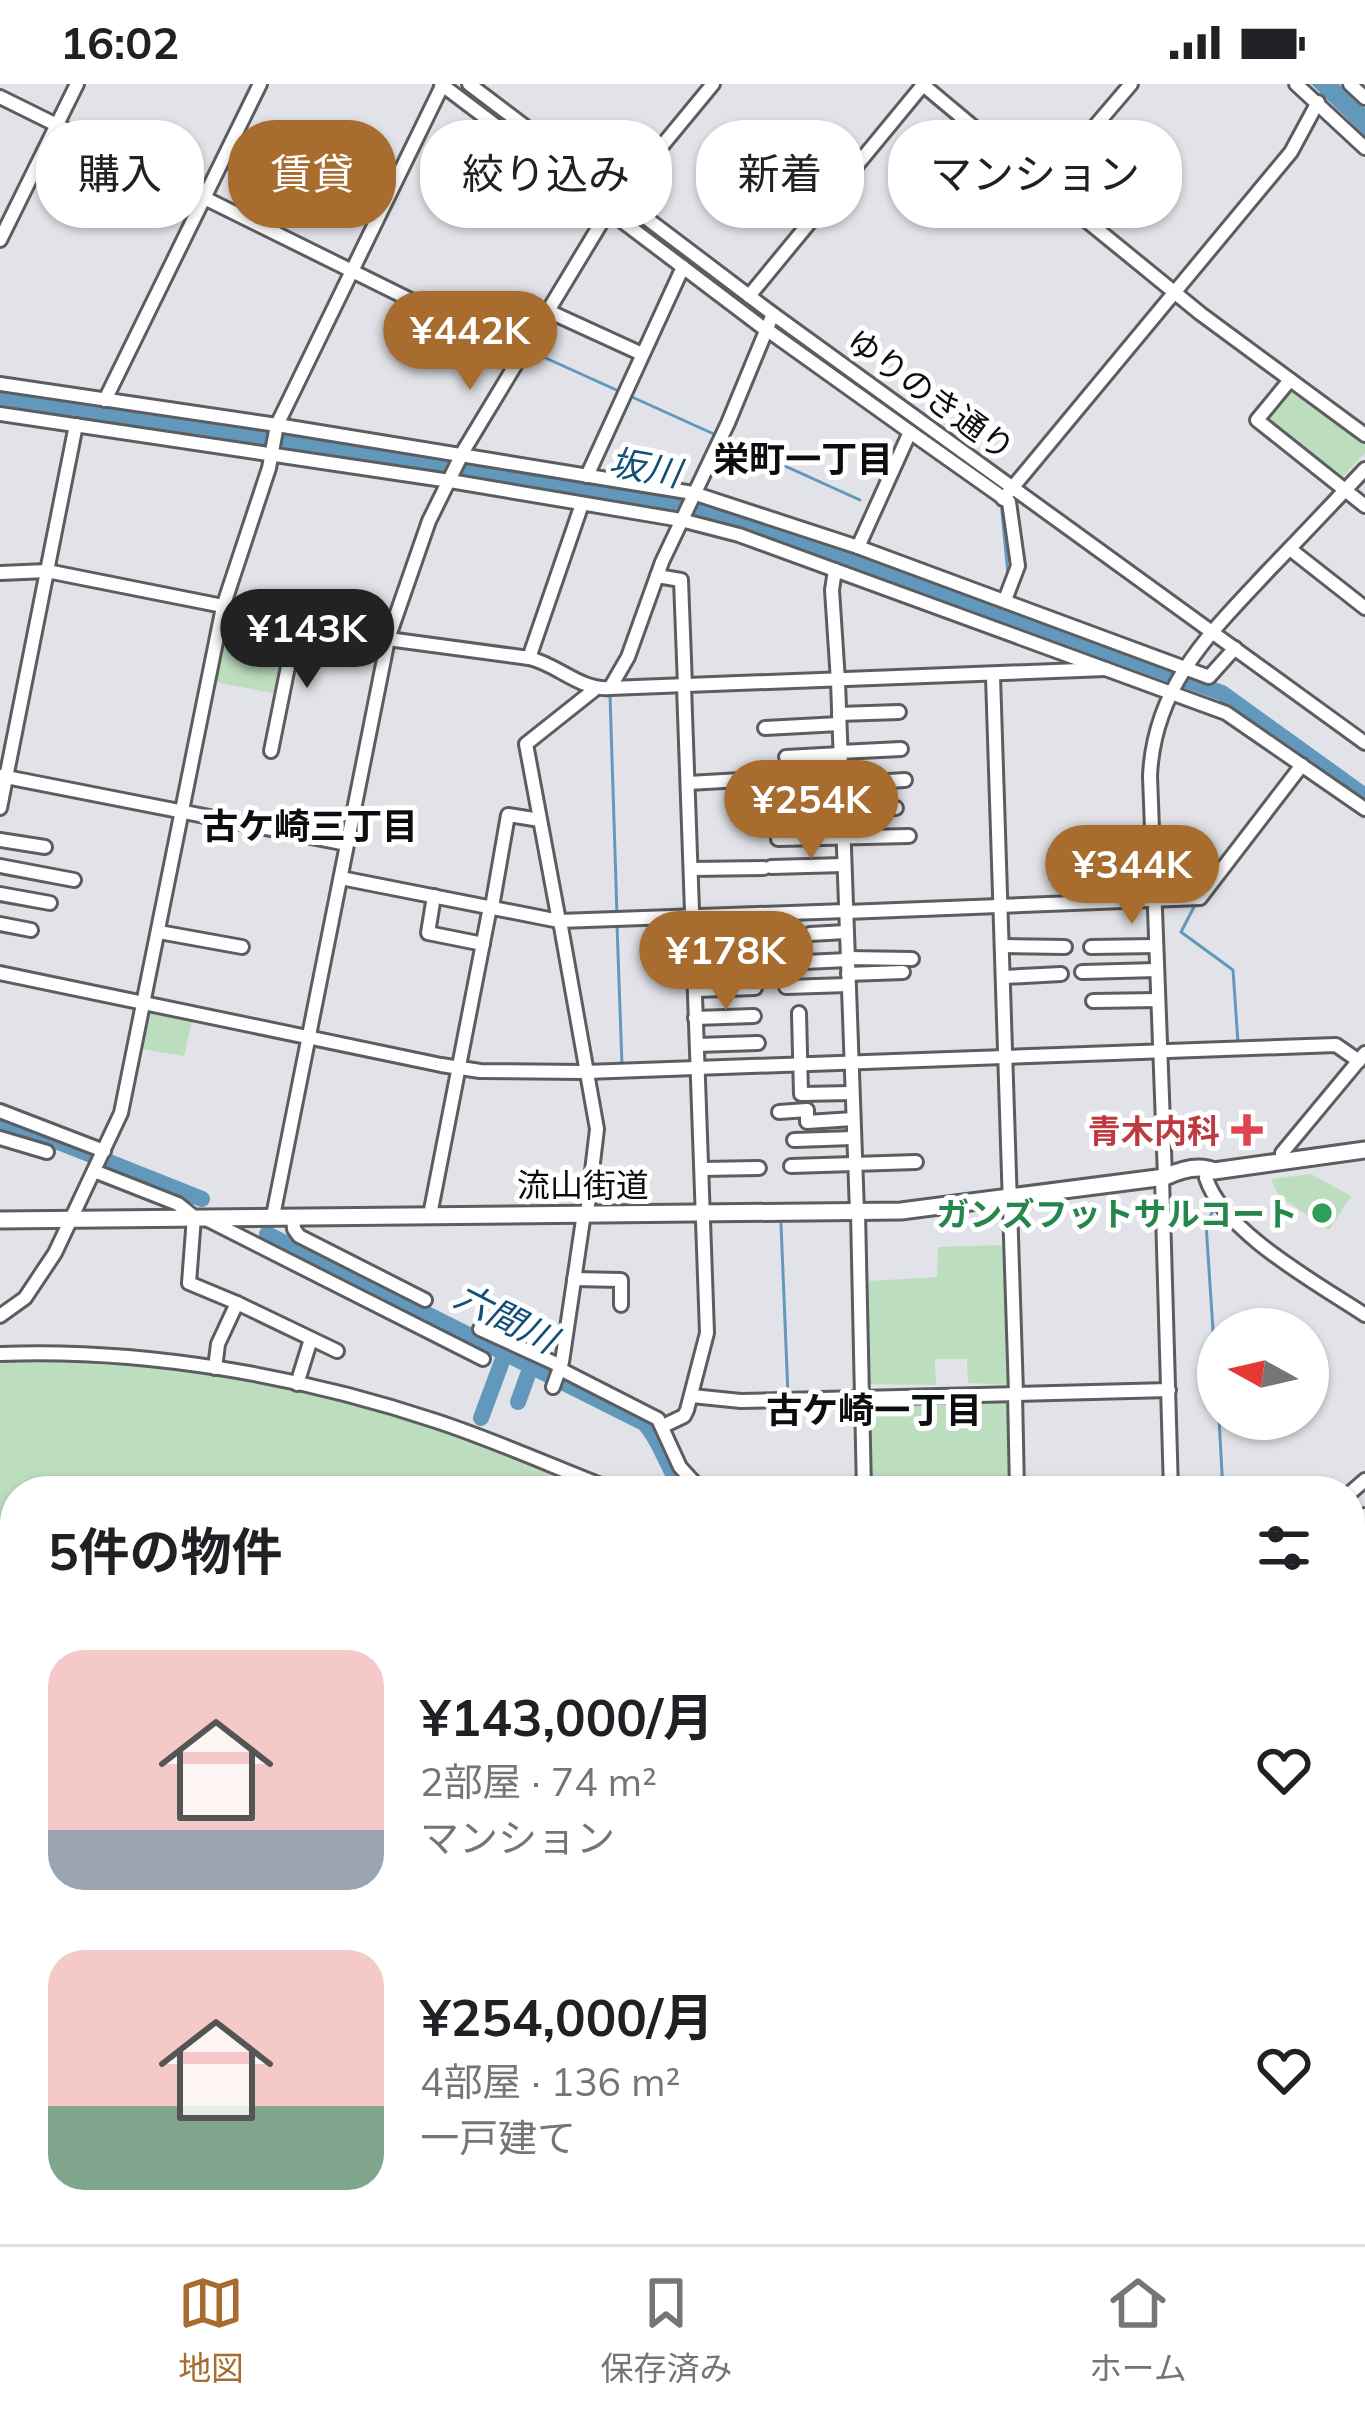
<!DOCTYPE html>
<html lang="ja">
<meta charset="utf-8">
<style>
body{margin:0;font-family:Mulish,"Noto Sans JP",sans-serif;background:#f2f2f2;color:#202124;height:100vh;display:flex;flex-direction:column;font-size:45px;white-space:nowrap}
*{box-sizing:border-box;margin:0}
p{font-size:39px;color:#757577}
.icon{flex:none;width:66px;height:66px;fill:none;stroke:currentColor;stroke-width:2;stroke-linecap:round;stroke-linejoin:round}
.map{position:relative;flex:1;overflow:hidden}
.side{position:absolute;left:0px;top:1392px;width:1365px;height:768px;display:flex;flex-direction:column;background:#fff;border-radius:48px 48px 0 0;box-shadow:0 3px 9px #0004}
.side>*{flex:none}
.hud{position:absolute;left:36px;top:36px;width:1293px;height:108px;display:flex;gap:24px}
.needle{width:78px;rotate:278deg}
.fabs{position:absolute;left:1197px;top:1224px;display:grid;gap:24px}
.fabs a{display:grid;place-items:center;width:132px;height:132px;border-radius:50%;background:#fff;box-shadow:0 3px 9px #0004;font-size:60px}
.price{position:absolute;translate:-50% -102px;padding:0 27px;border-radius:42px;background:#a76c2e;color:#fff;font-size:39px;line-height:78px;filter:drop-shadow(0 3px 6px #0008)}
.price::after{content:'';position:absolute;left:50%;top:72px;width:36px;height:27px;margin-left:-18px;background:inherit;clip-path:polygon(0 0,100% 0,50% 100%)}
.price.on{background:#222;color:#fff}
ul{padding:0;list-style:none}
li{display:flex;align-items:center;gap:36px;height:300px;padding:0 48px}
li span{display:grid;place-items:center;flex:none;width:336px;height:240px;border-radius:36px;color:#555}
li>.icon{margin-inline-start:auto}
span .icon{width:144px;height:144px;fill:#fffc;stroke-width:1}
li b{font-size:51px}
h2{display:flex;justify-content:space-between;align-items:center;height:144px;padding:0 48px;font-size:51px}
.chip{padding:0 42px;border-radius:48px;background:#fff;box-shadow:0 3px 9px #0004;font-size:42px;line-height:108px}
.chip.on{background:#a76c2e;color:#fff}
.status{display:flex;justify-content:space-between;align-items:center;height:84px;padding:0 60px;background:#fff;direction:ltr}
.status svg{height:33px;fill:currentColor}
.tab-bar{display:flex;justify-content:space-around;align-items:center;height:168px;border-top:3px solid #e0e0e0;background:#fff;font-size:33px;color:#757577}
.tab-bar a{display:grid;justify-items:center;gap:6px}
.tab-bar .on{color:#a76c2e}
.map>svg:first-child{display:block}
.green{fill:#bddebe}
.water{fill:#6398bd}
.lines{fill:none;stroke-linecap:round;stroke-linejoin:round}
.stream{stroke:#6398bd;stroke-width:3}
.river{stroke:#6398bd;stroke-width:16}
.minor-casing{stroke:#5b5d61;stroke-width:18}
.major-casing{stroke:#5b5d61;stroke-width:21}
.minor{stroke:#fff;stroke-width:12}
.major{stroke:#fff;stroke-width:15}
.major-bridge-casing{stroke:#5b5d61;stroke-width:21;stroke-linecap:butt}
.major-bridge{stroke:#fff;stroke-width:15}
.health-dot{fill:#e0444e;stroke:#fff;stroke-width:4.5}
.leisure-dot{fill:#2e9e5b;stroke:#fff;stroke-width:4.5}
.labels{text-anchor:middle;dominant-baseline:central;stroke-width:10;stroke-linejoin:round;paint-order:stroke}
.street-label{font-size:33px;fill:#0c0d0f;stroke:#fff}
.health-label{font-size:33px;font-weight:bold;fill:#be3a42;stroke:#fff;text-anchor:end}
.leisure-label{font-size:33px;font-weight:bold;fill:#27864d;stroke:#fff;text-anchor:end}
.neighbourhood-label{font-size:36px;font-weight:bold;fill:#0c0d0f;stroke:#fff}
.water-label{font-size:36px;font-style:italic;fill:#115177;stroke:#fff}
</style>
<div class="status"><b>16:02</b><svg viewBox="0 0 49 12"><path d="M0 12V9h3v3zM5 12V6h3v6zM10 12V3h3v9zM15 12V0h3v12zM26 1h20v11H26zM47 4h2v5h-2z"/></svg></div>
<div class="map">
<svg width="1365" height="2160" viewBox="0 0 1365 2160">
<rect width="100%" height="100%" fill="#e1e3e8"/>
<g class="green">
<path d="M 1290,304 L 1365,359 L 1365,369 L 1339,397 L 1263,339 L 1264,333 Z"/>
<path d="M 230,532 L 289,543 L 276,610 L 216,598 Z"/>
<path d="M 150,924 L 193,933 L 184,972 L 141,965 Z"/>
<path d="M 1311,1090 L 1351,1112 L 1329,1146 L 1279,1112 L 1271,1095 Z"/>
<path d="M 1005,1161 L 1009,1301 L 968,1299 L 967,1275 L 935,1275 L 936,1301 L 869,1300 L 869,1197 L 937,1193 L 938,1163 Z"/>
<path d="M 0,1275 C 139,1274 283,1295 417,1335 C 475,1353 531,1383 586,1407 L 15,1407 L 15,1639 L 0,1640 Z"/>
<path d="M 1010,1315 L 1011,1400 L 943,1402 L 942,1407 L 872,1407 L 871,1317 Z"/>
<path d="M 1350,1834 L 1365,1837 L 1365,2041 L 1350,2047 Z"/>
</g>
<g class="water">
<path d="M 1311,0 L 1339,0 L 1365,24 L 1365,52 Z"/>
<path d="M 15,1639 L 15,1812 L 0,1814 L 0,1640 Z"/>
<path d="M 1365,2041 L 1365,2160 L 777,2160 L 755,2145 L 1350,2145 L 1350,2047 Z"/>
</g>
<g class="lines">
<g class="stream">
<path d="M 113,62 L 201,106"/>
<path d="M 210,110 L 352,180"/>
<path d="M 629,135 L 642,145"/>
<path d="M 361,184 L 519,261"/>
<path d="M 528,266 L 623,309"/>
<path d="M 632,313 L 716,351"/>
<path d="M 725,355 L 860,416"/>
<path d="M 1001,417 L 1008,490"/>
<path d="M 610,611 L 617,831"/>
<path d="M 1195,821 L 1181,848 L 1233,886 L 1238,959"/>
<path d="M 617,841 L 622,981"/>
<path d="M 858,972 L 999,967"/>
<path d="M 805,974 L 843,972"/>
<path d="M 703,977 L 796,974"/>
<path d="M 661,979 L 694,978"/>
<path d="M 1299,1058 L 1312,1042"/>
<path d="M 1213,1127 L 1206,1140 L 1218,1322"/>
<path d="M 781,1140 L 788,1311"/>
<path d="M 1219,1335 L 1223,1407"/>
</g>
<g class="river">
<path d="M 0,313 L 669,419 L 771,447 L 1222,609 L 1365,712"/>
<path d="M 0,1039 L 36,1049 L 202,1115"/>
<path d="M 267,1150 L 644,1339 C 663,1359 666,1387 686,1407"/>
<path d="M 518,1318 L 530,1285"/>
<path d="M 481,1334 L 504,1272"/>
</g>
<defs>
<g id="minor">
<path d="M 441,0 L 766,246"/>
<path d="M 469,0 L 773,230 L 1365,659"/>
<path d="M 922,0 L 1044,102"/>
<path d="M 1131,0 L 1044,102 L 1201,230 L 1365,351"/>
<path d="M 1296,0 L 1365,64"/>
<path d="M 1350,0 L 1365,14"/>
<path d="M 0,13 L 522,271"/>
<path d="M 0,156 L 77,0"/>
<path d="M 749,212 L 923,1"/>
<path d="M 548,227 L 642,270"/>
<path d="M 766,245 L 910,348 L 858,463"/>
<path d="M 1290,296 L 1257,336 L 1365,422"/>
<path d="M 0,300 L 277,341 L 693,409 L 858,463 L 1209,593 L 1235,564"/>
<path d="M 105,316 L 260,0"/>
<path d="M 0,330 L 450,397 L 681,436 L 739,451 L 1226,629 L 1365,725"/>
<path d="M 910,348 L 1009,418 L 1018,482 L 1005,516"/>
<path d="M 587,392 L 683,183"/>
<path d="M 1003,415 L 1291,68 L 1318,18"/>
<path d="M 1290,465 L 1365,524"/>
<path d="M 835,486 L 832,506 L 838,597 L 857,1128"/>
<path d="M 0,489 L 47,487 L 388,555 L 529,574 C 557,580 581,607 610,604 L 628,573 L 662,478 L 728,339 L 773,230"/>
<path d="M 657,492 L 681,496 L 685,602"/>
<path d="M 529,574 L 582,420"/>
<path d="M 993,592 L 1016,1309"/>
<path d="M 610,604 L 1106,585"/>
<path d="M 839,630 L 899,628"/>
<path d="M 765,644 L 839,640"/>
<path d="M 271,667 L 297,538"/>
<path d="M 840,668 L 901,665"/>
<path d="M 786,673 L 840,670"/>
<path d="M 1,692 L 347,760"/>
<path d="M 688,699 L 759,695"/>
<path d="M 841,700 L 905,696"/>
<path d="M 0,724 L 76,341"/>
<path d="M 778,728 L 896,724"/>
<path d="M 778,755 L 909,752"/>
<path d="M 0,756 L 45,763"/>
<path d="M 0,782 L 74,796"/>
<path d="M 771,783 L 844,781"/>
<path d="M 691,785 L 764,784"/>
<path d="M 341,794 L 559,837 L 846,827"/>
<path d="M 0,810 L 50,819"/>
<path d="M 434,812 L 428,849 L 483,860"/>
<path d="M 492,823 L 508,731 L 540,736"/>
<path d="M 846,828 L 1200,814 L 1302,681"/>
<path d="M 559,837 L 526,660 L 594,606"/>
<path d="M 560,837 L 597,1045 L 587,1129"/>
<path d="M 0,840 L 31,846"/>
<path d="M 159,848 L 242,863"/>
<path d="M 810,850 L 846,848"/>
<path d="M 1003,862 L 1065,863"/>
<path d="M 1091,863 L 1156,862"/>
<path d="M 847,874 L 912,875"/>
<path d="M 694,883 L 847,876"/>
<path d="M 1082,888 L 1157,886"/>
<path d="M 0,889 L 441,981 L 480,987 L 586,988 L 1336,961 L 1359,977"/>
<path d="M 848,890 L 903,888"/>
<path d="M 1004,893 L 1061,890"/>
<path d="M 786,903 L 848,901"/>
<path d="M 695,906 L 755,904"/>
<path d="M 1093,917 L 1158,916"/>
<path d="M 799,929 L 801,1010 L 852,1009"/>
<path d="M 695,934 L 754,932"/>
<path d="M 697,961 L 758,959"/>
<path d="M 0,1027 L 104,1067"/>
<path d="M 779,1028 L 807,1026 L 807,1038 L 853,1035"/>
<path d="M 0,1054 L 47,1068"/>
<path d="M 794,1056 L 853,1054"/>
<path d="M 1283,1078 L 1282,1069 L 1365,969"/>
<path d="M 791,1082 L 916,1078"/>
<path d="M 702,1085 L 759,1084"/>
<path d="M 94,1087 L 178,1120 L 194,1133 L 189,1199 L 237,1219 L 218,1260 L 215,1284"/>
<path d="M 1165,1093 L 1150,692 C 1154,602 1210,549 1268,487 C 1301,453 1333,419 1365,385"/>
<path d="M 1162,1094 L 1171,1407"/>
<path d="M 1206,1094 C 1224,1149 1317,1199 1365,1231"/>
<path d="M 858,1128 L 864,1407"/>
<path d="M 430,1131 L 490,823"/>
<path d="M 273,1132 L 388,555 L 429,437 L 464,366 L 609,126 L 713,0"/>
<path d="M 293,1132 L 294,1145 L 299,1152 L 425,1216"/>
<path d="M 206,1135 L 483,1275"/>
<path d="M 574,1195 L 621,1196 L 621,1221"/>
<path d="M 237,1219 L 337,1267"/>
<path d="M 0,1232 L 25,1214 L 55,1169 L 121,1029 L 223,523 L 269,384 L 277,341 L 443,0"/>
<path d="M 480,1245 L 561,1282"/>
<path d="M 0,1270 C 142,1264 302,1292 436,1337 C 497,1357 556,1384 616,1407"/>
<path d="M 560,1285 L 658,1335 L 680,1383 L 702,1407"/>
<path d="M 297,1300 L 311,1255"/>
<path d="M 553,1303 L 562,1278 L 584,1129"/>
<path d="M 1015,1309 L 1017,1407"/>
<path d="M 692,1312 L 741,1317 L 1169,1306"/>
<path d="M 663,1342 L 684,1332 L 687,1326 L 707,1249 L 684,602"/>
<path d="M 1350,1409 L 1365,1396"/>
<path d="M 1350,1444 L 1365,1431"/>
<path d="M 1350,1469 L 1365,1459"/>
<path d="M 1350,1557 L 1365,1574"/>
<path d="M 1350,1659 L 1365,1671"/>
<path d="M 1350,1738 L 1365,1674"/>
<path d="M 1350,1821 L 1365,1824"/>
<path d="M 0,1960 L 15,1958"/>
<path d="M 0,2075 L 15,2077"/>
<path d="M 423,2145 L 452,2160"/>
<path d="M 521,2145 L 537,2160"/>
<path d="M 52,2160 L 53,2145"/>
<path d="M 212,2160 L 217,2145"/>
<path d="M 365,2160 L 370,2145"/>
</g>
<g id="major">
<path d="M 0,1136 L 901,1127 L 1165,1093 C 1180,1086 1198,1080 1214,1087 L 1365,1066"/>
<path d="M 1350,1455 L 1365,1443"/>
</g>
</defs>
<use href="#minor" class="minor-casing"/>
<use href="#major" class="major-casing"/>
<use href="#minor" class="minor"/>
<use href="#major" class="major"/>
<defs>
<path id="major-bridge" d="M 512,2160 L 524,2145"/>
</defs>
<use href="#major-bridge" class="major-bridge-casing"/>
<use href="#major-bridge" class="major-bridge"/>
</g>
<path class="health-dot" d="M1241 1028h12v12h12v12h-12v12h-12v-12h-12v-12h12z"/>
<circle class="leisure-dot" cx="1322" cy="1129" r="12"/>
<g class="labels">
<g class="street-label">
<text transform="translate(931 310) rotate(36)">ゆりのき通り</text>
<text x="583" y="1100">流山街道</text>
</g>
<g class="health-label">
<text x="1220" y="1046">青木内科</text>
</g>
<g class="leisure-label">
<text x="1298" y="1129">ガンズフットサルコート</text>
</g>
<g class="neighbourhood-label">
<text x="803" y="374">栄町一丁目</text>
<text x="310" y="741">古ケ崎三丁目</text>
<text x="874" y="1325">古ケ崎一丁目</text>
</g>
<g class="water-label">
<text transform="translate(645 383) rotate(10)">坂川</text>
<text transform="translate(506 1233) rotate(27)">六間川</text>
</g>
</g>
</svg>
<div class="fabs">
<a><svg class="needle" viewBox="-14 -14 28 28"><path d="M0-13l5 13h-10z" fill="#e53935"/><path d="M0 13l5-13h-10z" fill="#757577"/></svg></a>
</div>
<b class="price" style="left:470px;top:309px">¥442K</b>
<b class="price on" style="left:307px;top:607px">¥143K</b>
<b class="price" style="left:811px;top:778px">¥254K</b>
<b class="price" style="left:1132px;top:843px">¥344K</b>
<b class="price" style="left:726px;top:929px">¥178K</b>
<div class="hud">
<a class="chip">購入</a>
<a class="chip on">賃貸</a>
<a class="chip">絞り込み</a>
<a class="chip">新着</a>
<a class="chip">マンション</a>
</div>
<section class="side">
<h2>5件の物件<svg class="icon" aria-label="filters" viewBox="0 0 24 24"><path d="M4 7h16M4 17h16"/><circle cx="9" cy="7" r="2"/><circle cx="15" cy="17" r="2"/></svg></h2>
<ul>
<li><span style="background:linear-gradient(#f6c9c9 75%,#9aa5b1 0)"><svg class="icon" aria-label="home" viewBox="0 0 24 24"><path d="M3 11l9-7 9 7M6 9v11h12V9"/></svg></span><div><b>¥143,000/月</b><p>2部屋 · 74 m²</p><p>マンション</p></div><svg class="icon" aria-label="heart" viewBox="0 0 24 24"><path d="M12 20l-8-8c-3-5 5-10 8-4 3-6 11-1 8 4z"/></svg></li>
<li><span style="background:linear-gradient(#f6c9c9 65%,#7fa58c 0)"><svg class="icon" aria-label="home" viewBox="0 0 24 24"><path d="M3 11l9-7 9 7M6 9v11h12V9"/></svg></span><div><b>¥254,000/月</b><p>4部屋 · 136 m²</p><p>一戸建て</p></div><svg class="icon" aria-label="heart" viewBox="0 0 24 24"><path d="M12 20l-8-8c-3-5 5-10 8-4 3-6 11-1 8 4z"/></svg></li>
</ul>
</section>
</div>
<nav class="tab-bar">
<a class="on"><svg class="icon" aria-label="map" viewBox="0 0 24 24"><path d="M3 6l6-2 6 2 6-2v14l-6 2-6-2-6 2zM9 4v14M15 6v14"/></svg>地図</a>
<a><svg class="icon" aria-label="saved" viewBox="0 0 24 24"><path d="M7 4h10v16l-5-4-5 4z"/></svg>保存済み</a>
<a><svg class="icon" aria-label="home" viewBox="0 0 24 24"><path d="M3 11l9-7 9 7M6 9v11h12V9"/></svg>ホーム</a>
</nav>
